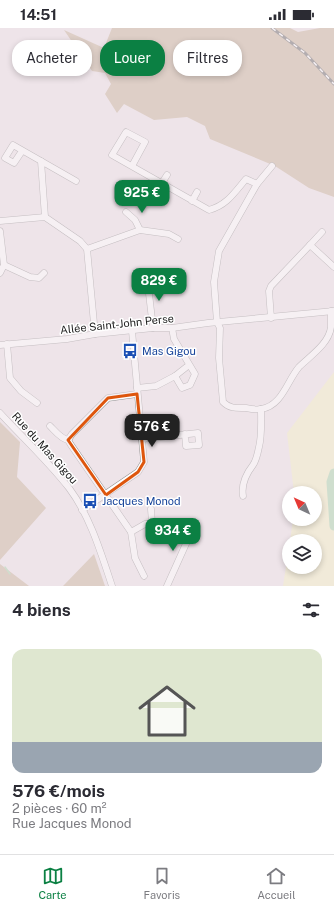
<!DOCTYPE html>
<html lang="fr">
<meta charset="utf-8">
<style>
body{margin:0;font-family:"Public Sans",sans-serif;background:#f2f2f3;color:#2b2b33;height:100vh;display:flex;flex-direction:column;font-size:15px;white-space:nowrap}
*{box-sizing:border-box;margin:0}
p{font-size:13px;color:#7c7c81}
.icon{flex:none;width:22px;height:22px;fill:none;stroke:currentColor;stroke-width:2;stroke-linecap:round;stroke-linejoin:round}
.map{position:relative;height:558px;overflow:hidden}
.sheet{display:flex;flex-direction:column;background:#fff;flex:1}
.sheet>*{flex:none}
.top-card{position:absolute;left:12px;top:12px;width:310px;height:36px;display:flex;gap:8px}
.needle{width:26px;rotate:316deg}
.tools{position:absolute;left:282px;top:458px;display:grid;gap:8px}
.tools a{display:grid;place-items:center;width:40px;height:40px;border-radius:50%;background:#fff;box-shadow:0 2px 6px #0003;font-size:20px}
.price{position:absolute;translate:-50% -34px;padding:0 9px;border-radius:8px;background:#0b8043;color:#fff;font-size:13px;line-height:26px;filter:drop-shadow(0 1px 2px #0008)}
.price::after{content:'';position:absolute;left:50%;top:24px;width:12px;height:9px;margin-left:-6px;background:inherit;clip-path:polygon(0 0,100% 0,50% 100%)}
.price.selected{background:#222;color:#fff}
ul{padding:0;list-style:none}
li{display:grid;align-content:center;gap:8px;height:212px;padding:0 12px}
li+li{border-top:1px solid #e1e1e2}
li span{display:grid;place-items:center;height:124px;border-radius:12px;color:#555}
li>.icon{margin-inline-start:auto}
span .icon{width:72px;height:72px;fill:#fffc;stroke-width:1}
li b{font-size:17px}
h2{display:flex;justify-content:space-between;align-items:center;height:48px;padding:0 12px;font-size:17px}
.chip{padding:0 14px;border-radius:16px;background:#fff;box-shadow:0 2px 6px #0003;font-size:14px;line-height:36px}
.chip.selected{background:#0b8043;color:#fff}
.status{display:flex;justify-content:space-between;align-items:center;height:28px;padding:0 20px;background:#fff;direction:ltr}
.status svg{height:11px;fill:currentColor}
.tab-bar{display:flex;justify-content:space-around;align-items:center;height:56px;border-top:1px solid #e1e1e2;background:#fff;font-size:11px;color:#7c7c81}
.tab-bar a{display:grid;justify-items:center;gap:2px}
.tab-bar .selected{color:#0b8043}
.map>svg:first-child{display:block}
.forest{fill:#c9b69d}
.park{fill:#f4f1c5}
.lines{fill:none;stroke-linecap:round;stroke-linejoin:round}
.stream{stroke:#a9d7ae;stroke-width:1.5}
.river{stroke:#a9d7ae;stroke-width:9}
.minor-casing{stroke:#929292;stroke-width:7}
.minor{stroke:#fff;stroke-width:6}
.rail-casing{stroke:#6c6c6c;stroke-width:3}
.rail{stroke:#fff;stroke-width:1.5;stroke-dasharray:4.5;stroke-linecap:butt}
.marked{fill:none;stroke:#de560d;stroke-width:3;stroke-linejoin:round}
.labels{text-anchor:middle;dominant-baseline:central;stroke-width:3;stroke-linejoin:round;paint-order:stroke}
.street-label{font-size:11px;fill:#1e1e1e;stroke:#fff}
.transit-label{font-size:11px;fill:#164399;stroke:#fff;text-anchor:start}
</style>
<div class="status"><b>14:51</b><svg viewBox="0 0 49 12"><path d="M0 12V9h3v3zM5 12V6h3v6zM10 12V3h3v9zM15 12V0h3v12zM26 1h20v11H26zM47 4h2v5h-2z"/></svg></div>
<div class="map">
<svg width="334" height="558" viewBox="0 0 334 558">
<rect width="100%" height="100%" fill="#eee4e9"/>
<g class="forest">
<path d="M 112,0 L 290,0 L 298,4 L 320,0 L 334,0 L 334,169 L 309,160 L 275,138 L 210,111 L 205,98 L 187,89 L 154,92 L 124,76 L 117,85 L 105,66 L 111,56 L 105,45 L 92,43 L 64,2 L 104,20 Z"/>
<path d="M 0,394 L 20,414 L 17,449 L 46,480 L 0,532 Z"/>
<path d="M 94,526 L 105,558 L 63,558 Z"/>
<path d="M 0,536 L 29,558 L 0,558 Z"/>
</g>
<path class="park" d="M 334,344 L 334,558 L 283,558 L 289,519 L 289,539 L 315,539 L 315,513 L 290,513 L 293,491 L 315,491 L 315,465 L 294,465 L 287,405 Z"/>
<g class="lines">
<path class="stream" d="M 5,539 L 10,546"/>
<path class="river" d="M 334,445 L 331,454 L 334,498"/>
<defs>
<g id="minor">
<path d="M 22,123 L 14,135 L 5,130 L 13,117 L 41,133"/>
<path d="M 132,138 L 145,114 L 126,104 L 112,127 L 209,182 C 227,177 234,165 246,151 L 257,156"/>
<path d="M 272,138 L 257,156 L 219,223 L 214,254 L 217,294 L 220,300 L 219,330 L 223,374 C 230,381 237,380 246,380 C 251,381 257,382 261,381 C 282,378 287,353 299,339 C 310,328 329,316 331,299 C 331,294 331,288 331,283"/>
<path d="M 162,155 L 167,147"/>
<path d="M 192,173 L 197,164"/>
<path d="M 126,184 L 135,192 L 140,202"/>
<path d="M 45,189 L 41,133 L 76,153"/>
<path d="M 0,193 L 45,189 L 80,213 L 87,221 L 95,306"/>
<path d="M 0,203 L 4,237 L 0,245"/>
<path d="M 310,217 L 322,204"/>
<path d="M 87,221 L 140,202 L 169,206 L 178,211"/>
<path d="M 4,237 L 30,249 L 39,250 L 44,245"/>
<path d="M 271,290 L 269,263 L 271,258 L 310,217 L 334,239"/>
<path d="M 153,300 L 148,257 L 172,252"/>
<path d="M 172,300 L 174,311 L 195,346 L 190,357 L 182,360 L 175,348 L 189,337"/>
<path d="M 7,316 L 10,350 L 21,363 L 37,375"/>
<path d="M 0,317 L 67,311 L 95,306 L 153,300 L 172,300 L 208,295 L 334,283"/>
<path d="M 137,360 L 156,358 L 175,348"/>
<path d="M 137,366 L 108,370 L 72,406 L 68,412 L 71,417 L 131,504 L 135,530 L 144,548"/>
<path d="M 0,385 C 23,410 48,433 69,460 C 90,488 101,525 112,558"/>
<path d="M 50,398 C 55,403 61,411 68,412"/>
<path d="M 142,411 L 198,405 L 199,417 L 186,418 L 185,406"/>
<path d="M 243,468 C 241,456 246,446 253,437 C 256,433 258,424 259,419 C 262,407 261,394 261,381"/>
<path d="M 82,482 L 138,444 L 144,434 L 132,303"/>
<path d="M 131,504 L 145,496 L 152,495 L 151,481"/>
<path d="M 167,558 L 194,498"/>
</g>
</defs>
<use href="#minor" class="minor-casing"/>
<use href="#minor" class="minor"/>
<defs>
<path id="rail" d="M 272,0 L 305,25 L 334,56"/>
</defs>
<use href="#rail" class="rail-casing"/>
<use href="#rail" class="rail"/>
</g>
<path d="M0 0H334V558H0ZM 137,366 L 144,434 L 138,444 L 106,467 L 68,412 L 108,370 Z" fill="#eee4e9" fill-opacity=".55" fill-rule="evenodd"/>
<path class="marked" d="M 137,366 L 144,434 L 138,444 L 106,467 L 68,412 L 108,370 Z"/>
<defs>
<symbol id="bus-bare" viewBox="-9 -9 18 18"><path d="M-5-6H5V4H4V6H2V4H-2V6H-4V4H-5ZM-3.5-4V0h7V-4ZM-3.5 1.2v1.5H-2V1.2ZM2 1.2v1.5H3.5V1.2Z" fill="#1a4fb4" stroke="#fff" stroke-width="2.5" paint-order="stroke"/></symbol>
</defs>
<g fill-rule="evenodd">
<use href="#bus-bare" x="119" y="312" width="22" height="22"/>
<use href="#bus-bare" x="79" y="462" width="22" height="22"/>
</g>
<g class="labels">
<g class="street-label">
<text transform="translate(117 296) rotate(-6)">Allée Saint-John Perse</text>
<text transform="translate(45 420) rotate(48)">Rue du Mas Gigou</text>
</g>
<g class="transit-label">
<text x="142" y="323">Mas Gigou</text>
<text x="102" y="473">Jacques Monod</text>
</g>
</g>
</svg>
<div class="tools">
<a><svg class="needle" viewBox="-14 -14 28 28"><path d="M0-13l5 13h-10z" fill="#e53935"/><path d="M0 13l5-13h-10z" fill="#7c7c81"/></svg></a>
<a><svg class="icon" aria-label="layers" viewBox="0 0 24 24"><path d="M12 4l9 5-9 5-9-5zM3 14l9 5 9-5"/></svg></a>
</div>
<b class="price" style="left:142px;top:186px">925 €</b>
<b class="price" style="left:159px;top:274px">829 €</b>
<b class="price selected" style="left:152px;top:420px">576 €</b>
<b class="price" style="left:173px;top:524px">934 €</b>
<div class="top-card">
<a class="chip">Acheter</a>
<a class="chip selected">Louer</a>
<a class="chip">Filtres</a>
</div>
</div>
<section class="sheet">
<h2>4 biens<svg class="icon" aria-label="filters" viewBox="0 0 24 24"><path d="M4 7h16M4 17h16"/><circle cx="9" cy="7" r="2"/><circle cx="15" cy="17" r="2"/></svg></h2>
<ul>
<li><span style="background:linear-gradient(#dfe7d0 75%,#9aa5b1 0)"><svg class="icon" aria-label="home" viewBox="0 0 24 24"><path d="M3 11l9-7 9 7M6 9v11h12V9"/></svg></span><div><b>576 €/mois</b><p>2 pièces · 60 m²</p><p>Rue Jacques Monod</p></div></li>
</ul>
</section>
<nav class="tab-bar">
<a class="selected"><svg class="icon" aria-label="map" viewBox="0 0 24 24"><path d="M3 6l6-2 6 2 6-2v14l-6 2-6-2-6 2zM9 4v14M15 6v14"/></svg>Carte</a>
<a><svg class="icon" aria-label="saved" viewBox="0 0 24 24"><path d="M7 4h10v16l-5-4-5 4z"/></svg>Favoris</a>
<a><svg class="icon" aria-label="home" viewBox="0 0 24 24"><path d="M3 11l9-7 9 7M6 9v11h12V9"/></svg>Accueil</a>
</nav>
